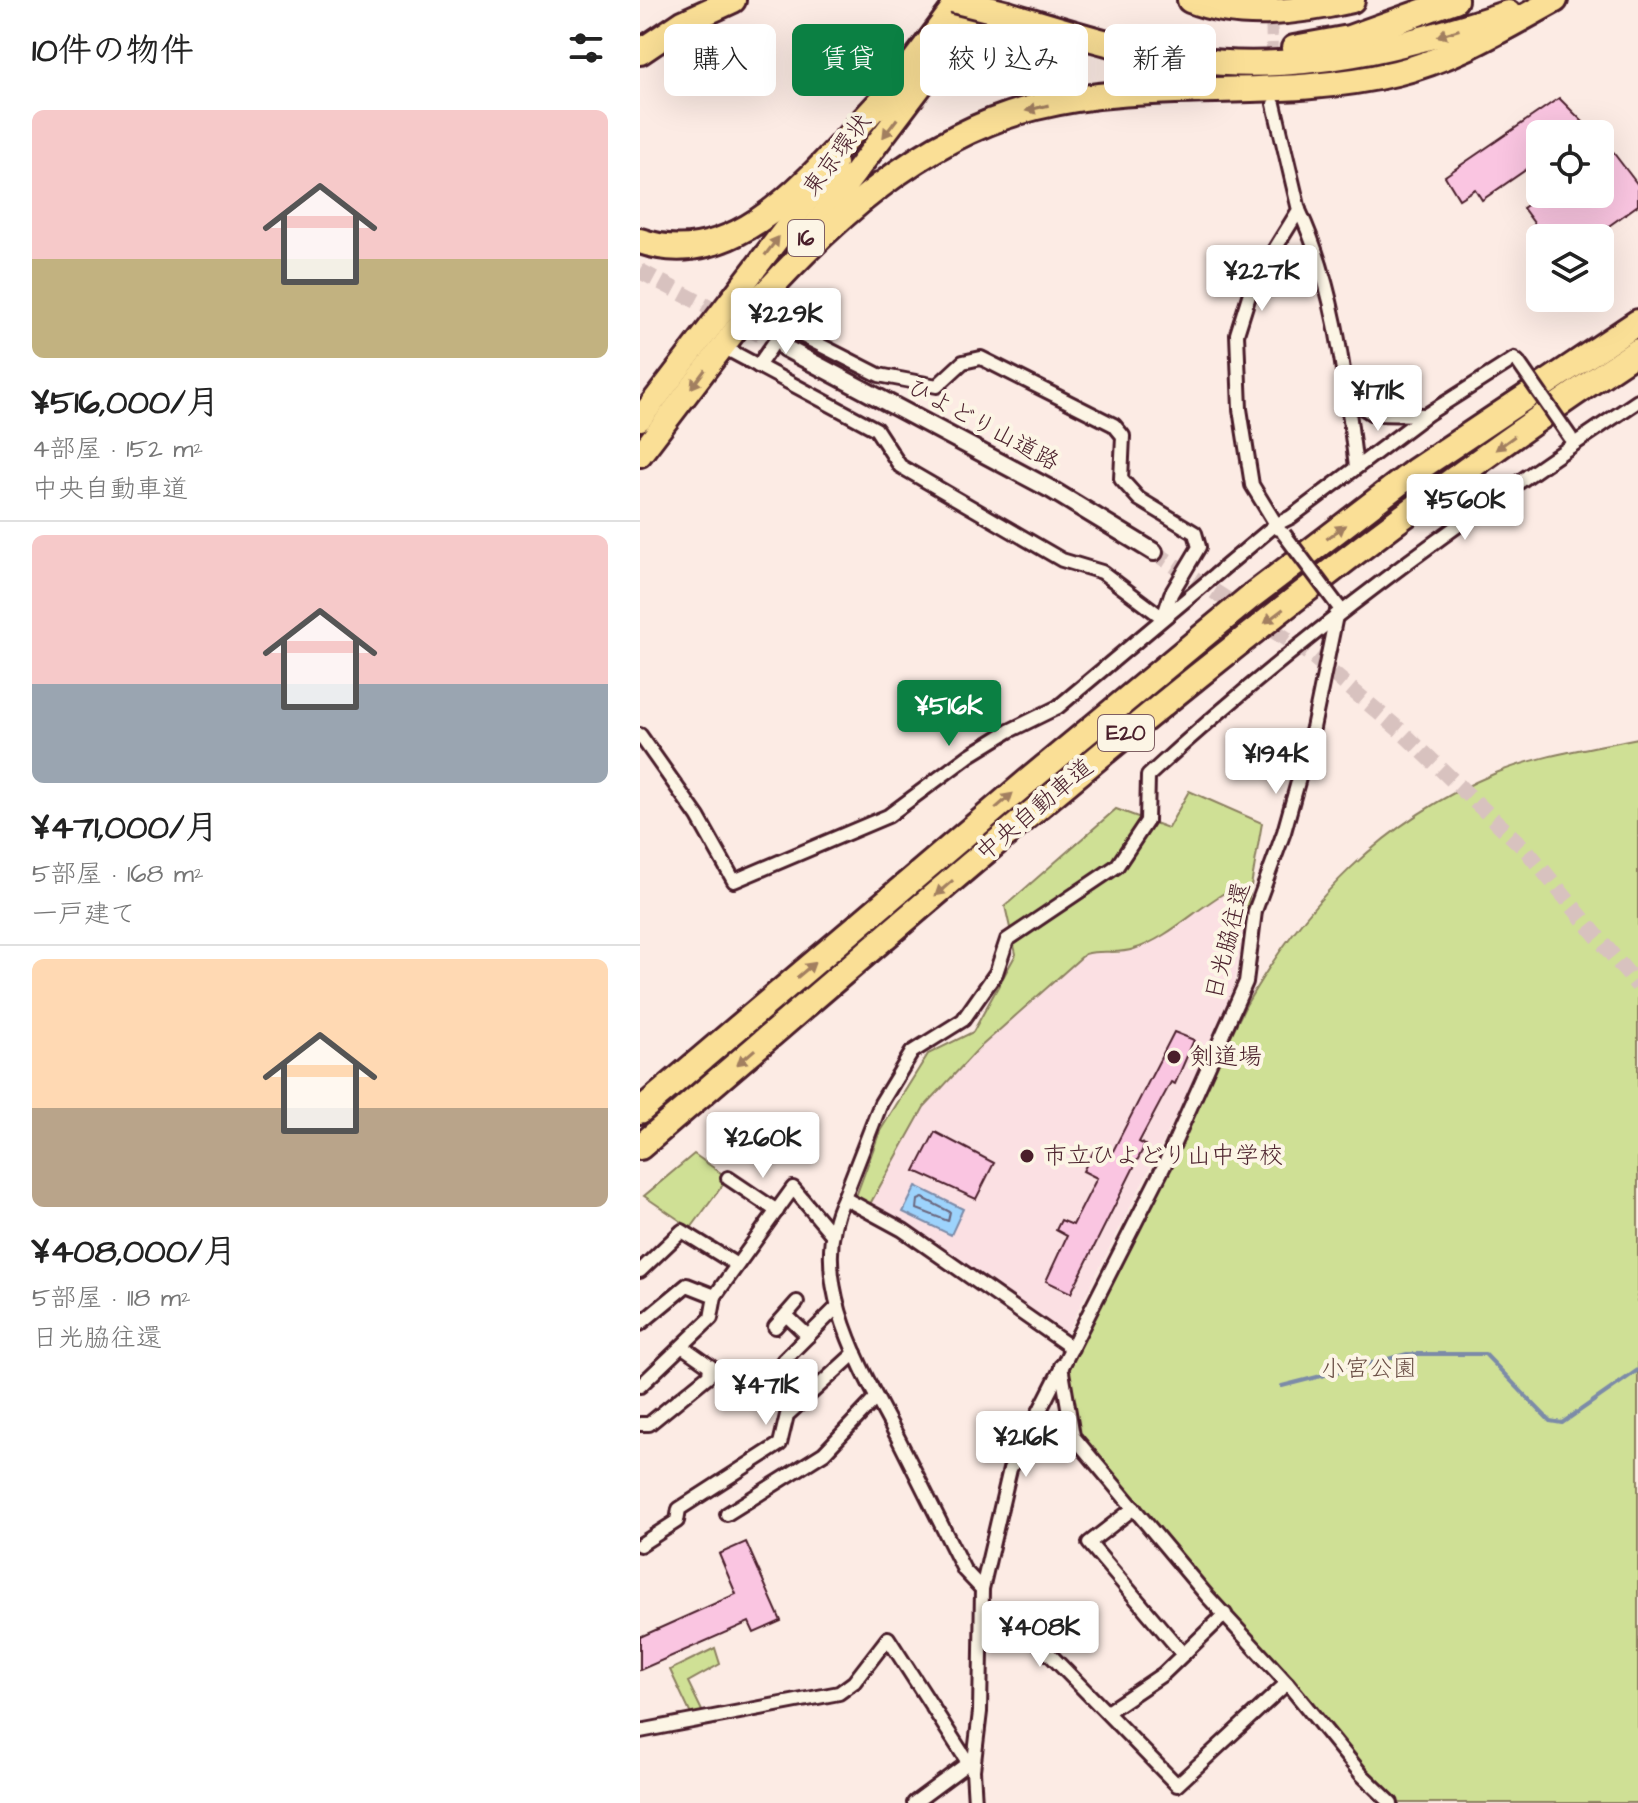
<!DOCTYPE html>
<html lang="ja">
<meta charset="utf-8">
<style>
body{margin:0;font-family:"Architects Daughter","Klee One",sans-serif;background:#f6f6f6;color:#222;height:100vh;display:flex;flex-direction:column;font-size:30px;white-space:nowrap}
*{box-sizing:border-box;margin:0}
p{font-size:26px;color:#767676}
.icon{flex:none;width:44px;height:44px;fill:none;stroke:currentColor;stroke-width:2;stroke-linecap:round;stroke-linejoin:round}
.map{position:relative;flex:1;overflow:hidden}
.sheet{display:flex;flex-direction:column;background:#fff;width:640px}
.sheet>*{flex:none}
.guide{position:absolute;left:24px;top:24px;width:760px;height:72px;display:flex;gap:16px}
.buttons{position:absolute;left:886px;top:120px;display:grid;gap:16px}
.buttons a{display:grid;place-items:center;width:88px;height:88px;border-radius:12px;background:#fff;box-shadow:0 8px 32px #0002;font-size:40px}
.price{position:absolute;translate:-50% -68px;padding:0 18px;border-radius:8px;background:#fff;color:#222;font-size:26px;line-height:52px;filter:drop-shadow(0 2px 4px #0008)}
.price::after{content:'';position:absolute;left:50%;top:48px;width:24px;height:18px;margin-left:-12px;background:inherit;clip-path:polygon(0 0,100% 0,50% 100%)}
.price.current{background:#0b8043;color:#fff}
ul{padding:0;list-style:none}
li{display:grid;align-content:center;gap:16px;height:424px;padding:0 32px}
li+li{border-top:2px solid #e0e0e0}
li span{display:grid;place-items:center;height:248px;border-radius:12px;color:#555}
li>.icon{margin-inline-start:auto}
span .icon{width:144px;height:144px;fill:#fffc;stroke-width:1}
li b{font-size:34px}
h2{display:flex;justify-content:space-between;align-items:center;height:96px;padding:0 32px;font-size:34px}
.pill{padding:0 28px;border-radius:12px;background:#fff;box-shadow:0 8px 32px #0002;font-size:28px;line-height:72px}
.pill.current{background:#0b8043;color:#fff}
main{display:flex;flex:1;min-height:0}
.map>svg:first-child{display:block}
.built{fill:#fbe0e3}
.green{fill:#cfe095;stroke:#8c8060;stroke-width:2}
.water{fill:#9dd3fc;stroke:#7c8ba8;stroke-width:2}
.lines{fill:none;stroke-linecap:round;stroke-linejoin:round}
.shore{stroke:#6b677f;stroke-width:2}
.stream{stroke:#7c8ba8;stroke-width:4}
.building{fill:#fac5e1;stroke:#4a1f2b;stroke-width:2}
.minor-tunnel{stroke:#d8c2bf;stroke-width:12;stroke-dasharray:12 6;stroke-linecap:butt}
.tertiary-tunnel{stroke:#d8c2bf;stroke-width:16;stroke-dasharray:16 8;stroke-linecap:butt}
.minor-casing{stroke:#4a1f2b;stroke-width:18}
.tertiary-casing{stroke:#4a1f2b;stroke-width:22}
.trunk-casing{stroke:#4a1f2b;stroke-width:28}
.motorway-casing{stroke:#4a1f2b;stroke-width:30}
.minor{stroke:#fcf5e5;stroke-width:12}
.tertiary{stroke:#fcf5e5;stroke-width:16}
.trunk{stroke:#fadf96;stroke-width:22}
.motorway{stroke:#fadf96;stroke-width:24}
.minor-bridge-casing{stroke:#4a1f2b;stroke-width:18;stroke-linecap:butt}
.motorway-bridge-casing{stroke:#4a1f2b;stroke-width:30;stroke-linecap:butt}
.minor-bridge{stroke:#fcf5e5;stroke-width:12}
.motorway-bridge{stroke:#fadf96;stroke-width:24}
.oneway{fill:#a27f60}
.poi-dot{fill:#4a1f2b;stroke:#fcf5e5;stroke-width:3}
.labels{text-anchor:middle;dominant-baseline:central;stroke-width:8;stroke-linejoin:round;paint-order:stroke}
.shield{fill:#fcf5e5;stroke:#7f5f63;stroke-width:2}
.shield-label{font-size:22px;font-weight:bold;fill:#4a1f2b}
.street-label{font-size:24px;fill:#4a1f2b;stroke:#fcf5e5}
.poi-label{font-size:24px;fill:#4a1f2b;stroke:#fcf5e5;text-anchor:start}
.park-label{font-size:24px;fill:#6b4f46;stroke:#fcf5e5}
</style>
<main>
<section class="sheet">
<h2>10件の物件<svg class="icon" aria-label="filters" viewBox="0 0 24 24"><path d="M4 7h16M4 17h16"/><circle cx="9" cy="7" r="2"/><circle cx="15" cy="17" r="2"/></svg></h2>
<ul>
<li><span style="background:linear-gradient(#f6c9c9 60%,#c2b280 0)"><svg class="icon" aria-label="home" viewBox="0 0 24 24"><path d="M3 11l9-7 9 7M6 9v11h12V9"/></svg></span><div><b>¥516,000/月</b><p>4部屋 · 152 m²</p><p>中央自動車道</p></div></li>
<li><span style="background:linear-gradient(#f6c9c9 60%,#9aa5b1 0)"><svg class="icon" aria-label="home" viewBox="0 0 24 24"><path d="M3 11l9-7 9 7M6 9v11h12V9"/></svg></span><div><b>¥471,000/月</b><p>5部屋 · 168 m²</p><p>一戸建て</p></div></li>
<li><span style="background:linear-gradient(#ffd9b3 60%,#b9a48a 0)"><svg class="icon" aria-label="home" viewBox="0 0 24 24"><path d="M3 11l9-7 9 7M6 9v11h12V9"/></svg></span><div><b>¥408,000/月</b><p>5部屋 · 118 m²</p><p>日光脇往還</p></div></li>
</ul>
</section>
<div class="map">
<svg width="998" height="1803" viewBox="0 0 998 1803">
<rect width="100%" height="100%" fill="#fcebe4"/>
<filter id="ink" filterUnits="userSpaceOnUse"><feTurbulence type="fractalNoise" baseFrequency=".0125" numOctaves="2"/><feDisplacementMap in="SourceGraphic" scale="16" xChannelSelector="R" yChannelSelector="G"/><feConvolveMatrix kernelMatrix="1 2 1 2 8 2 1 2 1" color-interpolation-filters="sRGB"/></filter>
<g filter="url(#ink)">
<path class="built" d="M 586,892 L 607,909 L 594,987 L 566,1057 L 424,1338 L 362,1297 L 285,1237 L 230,1204 L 284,1107 L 338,1049 L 445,954 L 456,951 L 477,954 Z"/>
<g class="green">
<path d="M 998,738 L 998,1803 L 751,1803 L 433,1436 L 425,1372 L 606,1005 C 666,901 743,820 856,773 C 900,755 951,748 998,738 Z"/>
<path d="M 549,791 L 622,823 L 607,909 L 586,892 C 556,909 527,939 494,949 C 477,955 462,949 445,954 L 338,1049 L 284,1107 L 230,1204 L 215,1199 L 240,1131 L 288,1054 L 333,1032 L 376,954 L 365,906 L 476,809 L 528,828 Z"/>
<path d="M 54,1154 L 88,1178 L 51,1228 L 4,1196 Z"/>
<path d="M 75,1648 L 80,1664 L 48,1682 L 65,1717 L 53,1719 L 30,1670 Z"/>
</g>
<path class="water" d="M 276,1186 L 323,1209 L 311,1235 L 263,1212 Z"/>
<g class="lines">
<path class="shore" d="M 283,1198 L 310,1212 L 308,1221 L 277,1209 L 278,1200 Z"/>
<path class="stream" d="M 642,1386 L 767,1354 L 845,1354 L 910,1421 L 922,1423 L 998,1370"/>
</g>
<g class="building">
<path d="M 919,98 L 943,122 L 939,126 L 942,130 L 936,134 L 900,134 L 900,160 L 842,200 L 835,189 L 819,199 L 805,176 Z"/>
<path d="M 969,147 L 998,185 L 998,205 L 952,238 L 905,238 L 883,208 L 904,194 L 960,194 L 960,154 Z"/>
<path d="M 534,1032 L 554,1040 L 535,1084 L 531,1082 L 499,1142 L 505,1145 L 431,1293 L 406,1281 L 427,1236 L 416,1230 L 421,1220 L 433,1225 L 457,1178 L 443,1171 L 456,1147 L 471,1155 Z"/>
<path d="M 295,1132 L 354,1163 L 336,1199 L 275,1171 Z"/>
<path d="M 106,1542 L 141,1621 L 114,1633 L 109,1622 L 0,1670 L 0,1637 L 96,1594 L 79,1554 Z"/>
</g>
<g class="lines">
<path class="minor-tunnel" d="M 631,7 L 633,93"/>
<g class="tertiary-tunnel">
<path d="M 0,271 L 145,348"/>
<path d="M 514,552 L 671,655 L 762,732 L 887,851 L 998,986"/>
</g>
<defs>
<g id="minor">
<path d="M 634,104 L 659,210 L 612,286 L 597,334 L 600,409 L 612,485 L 639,529"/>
<path d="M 659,210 C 696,288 705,381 716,467"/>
<path d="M 83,347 L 236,429 L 260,466 L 422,560 L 462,572 L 523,618 L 531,594 L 559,547 L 555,533 L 499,499 L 481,479 L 483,436 L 474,425 L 341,358 L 323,362 L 297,386 L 239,375 L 145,327 L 113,307"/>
<path d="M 118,366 L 145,327"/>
<path d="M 707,398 L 733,414 L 786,415"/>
<path d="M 0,735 L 58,817 L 94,881 L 248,816 L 330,755 L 369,731 L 418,707 L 635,525 L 651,517 L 786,415 L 874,359 L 878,362"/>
<path d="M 88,1178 L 137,1211"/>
<path d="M 204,1198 L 241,1103 L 272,1052 L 323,1020 L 356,973 L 367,940 L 477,866 L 507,821 L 508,776 C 659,636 827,515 998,401"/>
<path d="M 0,1271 L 42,1231 L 97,1265"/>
<path d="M 146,1315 L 168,1336"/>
<path d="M 0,1324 L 47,1285 L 75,1296 L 153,1188 L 190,1232"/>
<path d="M 135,1327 L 157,1302"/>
<path d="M 143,1361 L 198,1306"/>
<path d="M 421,1366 L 433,1436 L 568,1597 L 647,1683 L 722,1775 L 751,1803"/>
<path d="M 0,1386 L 71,1318 L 75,1296"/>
<path d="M 0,1424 L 9,1424 L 69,1375 L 70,1366 L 43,1347"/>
<path d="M 494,1508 L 449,1543 L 543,1654"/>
<path d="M 87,1514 L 184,1453 L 236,1398"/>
<path d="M 0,1545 L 37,1521 L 39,1509 L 140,1444 L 147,1415 L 215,1353"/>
<path d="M 342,1589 L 324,1570 C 302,1526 280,1482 258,1438 C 221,1368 165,1277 204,1198 L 263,1230 L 432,1348"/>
<path d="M 342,1610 L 389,1633 L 537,1785 L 647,1683"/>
<path d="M 467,1712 L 523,1674 L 585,1614"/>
<path d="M 0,1731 L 199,1693 L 214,1682 L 248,1638 L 333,1770"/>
<path d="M 274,1803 L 328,1763"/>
<path d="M 335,1803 L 333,1770 L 340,1712 L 342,1589 L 370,1469 L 524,1166 L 606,982 L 615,911 L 644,832 L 673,728 L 698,606"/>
</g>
<path id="tertiary" d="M 145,348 L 412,490 L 514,552"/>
<g id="trunk">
<path d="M 238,108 L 319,0"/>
<path d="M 158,248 L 346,0"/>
<path d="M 0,419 L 195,164"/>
<path d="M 0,455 L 123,294"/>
</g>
<g id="motorway">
<path d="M 550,0 C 601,20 661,12 712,0"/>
<path d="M 368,14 C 428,32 489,52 552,60 C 660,74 766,47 868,13"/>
<path d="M 654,48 L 709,38 L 815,0"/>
<path d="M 0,52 L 43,23 L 93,0"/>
<path d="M 0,241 C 103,277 183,160 247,95"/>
<path d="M 113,307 C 190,221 281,136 396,107 C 514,78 638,102 756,73 C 814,59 864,28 915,0"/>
<path d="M 0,1111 L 388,781 L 609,598 L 775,471 L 998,322"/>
<path d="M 0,1147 C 324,871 642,586 998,351"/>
</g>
</defs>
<use href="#minor" class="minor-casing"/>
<use href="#tertiary" class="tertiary-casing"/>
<use href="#trunk" class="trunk-casing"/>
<use href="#motorway" class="motorway-casing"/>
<use href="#minor" class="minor"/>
<use href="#tertiary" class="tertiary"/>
<use href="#trunk" class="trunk"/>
<use href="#motorway" class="motorway"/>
<defs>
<g id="minor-bridge">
<path d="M 878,362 L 930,437"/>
<path d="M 644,534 L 698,606"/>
</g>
<path id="motorway-bridge" d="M 313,0 L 368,14"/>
</defs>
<use href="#minor-bridge" class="minor-bridge-casing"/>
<use href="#motorway-bridge" class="motorway-bridge-casing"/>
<use href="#minor-bridge" class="minor-bridge"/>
<use href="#motorway-bridge" class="motorway-bridge"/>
</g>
<defs><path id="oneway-solid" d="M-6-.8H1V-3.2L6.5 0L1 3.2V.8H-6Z" transform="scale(2)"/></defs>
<g class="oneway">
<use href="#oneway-solid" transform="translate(808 33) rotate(163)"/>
<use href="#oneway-solid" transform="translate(397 108) rotate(166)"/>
<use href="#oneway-solid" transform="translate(250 128) rotate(127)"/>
<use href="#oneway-solid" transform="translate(132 246) rotate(-53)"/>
<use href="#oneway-solid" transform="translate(58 379) rotate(127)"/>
<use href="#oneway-solid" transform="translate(865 443) rotate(144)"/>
<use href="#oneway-solid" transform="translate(696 532) rotate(-37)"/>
<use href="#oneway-solid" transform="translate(634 616) rotate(143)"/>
<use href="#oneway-solid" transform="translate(364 801) rotate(-41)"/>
<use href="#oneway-solid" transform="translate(304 888) rotate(139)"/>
<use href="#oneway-solid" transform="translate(166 970) rotate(-40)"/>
<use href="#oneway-solid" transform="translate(106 1057) rotate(139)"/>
</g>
</g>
<g class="poi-dot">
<circle cx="534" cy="1057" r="8"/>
<circle cx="387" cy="1156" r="8"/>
</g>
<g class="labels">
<g class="shield">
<rect x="148" y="220" width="36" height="36" rx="6"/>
<rect x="458" y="715" width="56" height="36" rx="6"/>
</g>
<g class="shield-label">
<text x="166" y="238">16</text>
<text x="486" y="733">E20</text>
</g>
<g class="street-label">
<text transform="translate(197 155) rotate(-53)">東京環状</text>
<text transform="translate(343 425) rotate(28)">ひよどり山道路</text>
<text transform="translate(395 810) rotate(-40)">中央自動車道</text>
<text transform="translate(588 941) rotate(-76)">日光脇往還</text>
</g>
<g class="poi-label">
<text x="550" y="1057">剣道場</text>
<text x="403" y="1156">市立ひよどり山中学校</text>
</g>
<g class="park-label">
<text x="729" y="1369">小宮公園</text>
</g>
</g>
</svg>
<div class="buttons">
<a><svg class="icon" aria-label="locate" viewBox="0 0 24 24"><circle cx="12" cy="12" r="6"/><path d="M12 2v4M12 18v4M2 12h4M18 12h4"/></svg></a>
<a><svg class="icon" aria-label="layers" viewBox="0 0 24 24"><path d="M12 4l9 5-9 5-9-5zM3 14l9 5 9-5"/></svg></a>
</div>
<b class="price" style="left:622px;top:313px">¥227K</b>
<b class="price" style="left:146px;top:356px">¥229K</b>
<b class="price" style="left:738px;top:433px">¥171K</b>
<b class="price" style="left:825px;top:542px">¥560K</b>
<b class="price current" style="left:309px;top:748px">¥516K</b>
<b class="price" style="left:636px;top:796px">¥194K</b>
<b class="price" style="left:123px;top:1180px">¥260K</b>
<b class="price" style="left:126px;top:1427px">¥471K</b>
<b class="price" style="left:386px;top:1479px">¥216K</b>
<b class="price" style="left:400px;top:1669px">¥408K</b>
<div class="guide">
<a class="pill">購入</a>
<a class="pill current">賃貸</a>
<a class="pill">絞り込み</a>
<a class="pill">新着</a>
</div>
</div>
</main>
